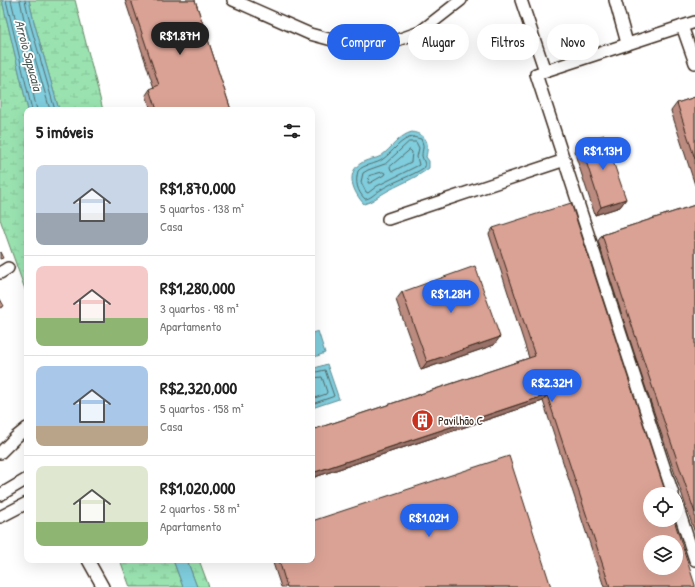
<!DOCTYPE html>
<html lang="pt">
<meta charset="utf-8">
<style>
body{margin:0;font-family:"Patrick Hand",sans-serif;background:#f2f2f2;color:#222;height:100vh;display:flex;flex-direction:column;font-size:15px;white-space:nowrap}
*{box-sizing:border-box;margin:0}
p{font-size:13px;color:#767676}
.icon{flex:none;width:22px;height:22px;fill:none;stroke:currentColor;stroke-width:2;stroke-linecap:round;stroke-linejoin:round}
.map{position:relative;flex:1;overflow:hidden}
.drawer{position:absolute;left:24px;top:107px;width:291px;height:456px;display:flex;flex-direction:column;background:#fff;border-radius:8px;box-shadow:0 4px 16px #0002}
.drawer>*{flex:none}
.hud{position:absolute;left:327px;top:24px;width:308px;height:36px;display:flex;gap:8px}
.buttons{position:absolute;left:643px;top:487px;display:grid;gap:8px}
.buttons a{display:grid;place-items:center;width:40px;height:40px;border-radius:50%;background:#fff;box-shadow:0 4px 16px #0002;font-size:20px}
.price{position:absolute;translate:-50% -34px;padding:0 9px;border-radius:14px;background:#2563eb;color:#fff;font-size:13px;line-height:26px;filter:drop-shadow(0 1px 2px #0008)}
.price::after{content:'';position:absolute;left:50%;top:24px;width:12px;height:9px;margin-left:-6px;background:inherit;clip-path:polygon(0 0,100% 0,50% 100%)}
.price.active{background:#222;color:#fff}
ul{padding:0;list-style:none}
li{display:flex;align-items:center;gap:12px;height:100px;padding:0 12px}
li+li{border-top:1px solid #e0e0e0}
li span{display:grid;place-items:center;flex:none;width:112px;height:80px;border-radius:8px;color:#555}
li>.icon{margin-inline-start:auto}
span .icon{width:48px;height:48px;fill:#fffc;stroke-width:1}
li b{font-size:17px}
h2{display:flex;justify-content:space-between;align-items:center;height:48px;padding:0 12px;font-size:17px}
.tag{padding:0 14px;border-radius:18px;background:#fff;box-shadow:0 4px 16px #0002;font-size:14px;line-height:36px}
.tag.active{background:#2563eb;color:#fff}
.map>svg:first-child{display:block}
.wetland{fill:url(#wetland-marsh);stroke:#6a8668}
.water{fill:#7fcddd;stroke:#648c91}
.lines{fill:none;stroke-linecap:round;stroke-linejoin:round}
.shore{stroke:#566b6a;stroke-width:1}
.minor-casing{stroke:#3b2a1e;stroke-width:14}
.minor{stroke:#fff;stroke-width:11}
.wall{fill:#bb8b80;stroke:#3b2a1e}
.shaded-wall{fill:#997168;stroke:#3b2a1e}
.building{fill:#daa295;stroke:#3b2a1e;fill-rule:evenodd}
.labels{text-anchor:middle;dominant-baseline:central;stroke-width:3.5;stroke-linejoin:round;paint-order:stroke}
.poi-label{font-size:12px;fill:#3b2a1e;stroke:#fff;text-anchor:start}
.water-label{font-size:13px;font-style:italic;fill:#4f5b57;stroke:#fff}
</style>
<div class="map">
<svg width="695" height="587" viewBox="0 0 695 587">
<defs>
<pattern id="wetland-marsh" width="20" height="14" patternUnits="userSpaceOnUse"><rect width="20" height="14" fill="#9ae3b1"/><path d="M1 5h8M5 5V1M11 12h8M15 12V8" fill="none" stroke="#86c398"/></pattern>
</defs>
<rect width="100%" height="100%" fill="#fff"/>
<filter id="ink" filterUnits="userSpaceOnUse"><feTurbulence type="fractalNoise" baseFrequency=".025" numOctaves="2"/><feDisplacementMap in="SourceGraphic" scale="8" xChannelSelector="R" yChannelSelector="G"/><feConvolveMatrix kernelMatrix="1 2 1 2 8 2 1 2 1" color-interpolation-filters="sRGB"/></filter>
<g filter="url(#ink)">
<g class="wetland">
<path d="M 0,0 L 2,0 L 28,110 L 27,110 L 27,295 L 0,219 Z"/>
<path d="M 29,0 L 75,0 L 103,110 L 59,110 L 34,22 Z"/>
<path d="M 120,560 L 173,560 L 183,587 L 130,587 Z"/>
<path d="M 187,560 L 199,560 L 209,587 L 197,587 Z"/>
</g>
<g class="water">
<path d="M 2,0 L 29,0 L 34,22 L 59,110 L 28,110 Z"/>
<path d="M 412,132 C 428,135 429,144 426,157 L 429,161 L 429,168 C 415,179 399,184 384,193 C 377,197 372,202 364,204 C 353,192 344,172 363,162 C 368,159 376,159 381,156 C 392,148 399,135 412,132 Z"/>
<path d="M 318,331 L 325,353 L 312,358 L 312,333 Z"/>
<path d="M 327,364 L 339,399 L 312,408 L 312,369 Z"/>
<path d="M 173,560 L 187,560 L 197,587 L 183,587 Z"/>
</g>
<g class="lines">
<g class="shore">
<path d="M 6,0 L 32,110"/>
<path d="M 11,0 L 37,110"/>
<path d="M 20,0 L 25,24 L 50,110"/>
<path d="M 25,0 L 30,23 L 55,110"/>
<path d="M 413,137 L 421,139 C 425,148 422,148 422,156 C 423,160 425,162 425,167 C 411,177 393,181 379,191 C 374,194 370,199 365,199 C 357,191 355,182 358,171 C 365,163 376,165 383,159 C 393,152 401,138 413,137 Z"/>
<path d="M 409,142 L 416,142 L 419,148 L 417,157 L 419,165 L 377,186 L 368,193 L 366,192 L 361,182 L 363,173 L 368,170 L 385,164 Z"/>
<path d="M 410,150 L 412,152 L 411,162 L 393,171 L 391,170 L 390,167 Z"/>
<path d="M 383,172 L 385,173 L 384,175 L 370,183 L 368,183 L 369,176 Z"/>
<path d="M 312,373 L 325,370 L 334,396 L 332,397 L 312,404"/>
<path d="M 312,378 L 322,377 L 327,392 L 326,394 L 312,399"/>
</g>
<defs>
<g id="minor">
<path d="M 233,0 L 310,34 L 369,50 L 420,32 L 461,0"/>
<path d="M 521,0 L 545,71"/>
<path d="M 615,0 L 627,43"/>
<path d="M 682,26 L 695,63"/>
<path d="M 388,219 L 565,160"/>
<path d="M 0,273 L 8,268"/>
<path d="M 0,453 L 16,437 L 27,428"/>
<path d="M 673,494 L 536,74 L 695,22"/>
<path d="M 0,495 L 27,479"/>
<path d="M 676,502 L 695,560"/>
<path d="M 0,517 L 27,503"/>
<path d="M 88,560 L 103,587"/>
</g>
</defs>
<use href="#minor" class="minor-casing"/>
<use href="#minor" class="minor"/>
</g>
<g class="wall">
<path d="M 125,0 L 195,0 L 231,110 L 151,110 L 146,95 L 150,89 L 154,88 Z"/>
<path d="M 695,97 L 695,185 L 671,111 L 677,103 Z"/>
<path d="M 580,143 L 626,199 L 620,207 L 595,215 L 574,151 Z"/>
<path d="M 695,205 L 695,533 L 641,374 L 598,241 L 602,235 Z"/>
<path d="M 493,228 L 695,587 L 604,587 L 543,401 L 312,478 L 312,430 L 529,358 L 489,234 Z"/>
<path d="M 402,292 L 494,345 L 421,370 L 396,300 Z"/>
<path d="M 272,560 L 312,560 L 551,587 L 281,587 Z"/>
</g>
<g class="shaded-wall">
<path d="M 626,199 L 620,207 L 595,215 L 601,207 Z"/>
<path d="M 500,337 L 494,345 L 421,370 L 427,362 Z"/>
<path d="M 547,395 L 543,401 L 312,478 L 312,473 Z"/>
</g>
<g class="building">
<path d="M 131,0 L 195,0 L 231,110 L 157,110 L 150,89 L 159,85 Z"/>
<path d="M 695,97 L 695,159 L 677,103 Z"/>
<path d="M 604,135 L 626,199 L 601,207 L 580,143 Z"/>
<path d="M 571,203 L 666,494 L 650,494 L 650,520 L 674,520 L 695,585 L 695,587 L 610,587 L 547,395 L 312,473 L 312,430 L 535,356 L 493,228 ZM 650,542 L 676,542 L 676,568 L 650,568 Z"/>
<path d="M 695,205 L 695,513 L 646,368 L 602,235 Z"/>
<path d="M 0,252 L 3,258 L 0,259 Z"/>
<path d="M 475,266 L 500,337 L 427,362 L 402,292 Z"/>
<path d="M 0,299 L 4,306 L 0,308 Z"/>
<path d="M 509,456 L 551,587 L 287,587 L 279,560 L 312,560 L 312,521 Z"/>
</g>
</g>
<defs>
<symbol id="building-disc" viewBox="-11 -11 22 22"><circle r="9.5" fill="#c8321e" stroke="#fff"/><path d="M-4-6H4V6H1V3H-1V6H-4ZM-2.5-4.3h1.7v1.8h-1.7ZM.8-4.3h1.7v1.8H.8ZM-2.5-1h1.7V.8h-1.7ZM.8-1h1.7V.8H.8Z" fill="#fff"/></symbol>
</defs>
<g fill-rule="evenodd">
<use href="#building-disc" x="410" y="408" width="25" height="25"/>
</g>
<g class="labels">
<g class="poi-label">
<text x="438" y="420">Pavilhão C</text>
</g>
<g class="water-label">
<text transform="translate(29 55) rotate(75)">Arroio Sapucaia</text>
</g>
</g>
</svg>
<div class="buttons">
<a><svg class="icon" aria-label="locate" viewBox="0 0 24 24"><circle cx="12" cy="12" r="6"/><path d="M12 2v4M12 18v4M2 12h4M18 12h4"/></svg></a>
<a><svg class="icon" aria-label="layers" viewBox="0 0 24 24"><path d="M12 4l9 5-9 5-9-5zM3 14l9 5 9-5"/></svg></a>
</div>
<b class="price active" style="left:180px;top:56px">R$1.87M</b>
<b class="price" style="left:603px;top:171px">R$1.13M</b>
<b class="price" style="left:451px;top:314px">R$1.28M</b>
<b class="price" style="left:552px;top:403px">R$2.32M</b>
<b class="price" style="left:429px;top:538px">R$1.02M</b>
<div class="hud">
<a class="tag active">Comprar</a>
<a class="tag">Alugar</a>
<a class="tag">Filtros</a>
<a class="tag">Novo</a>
</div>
<section class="drawer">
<h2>5 imóveis<svg class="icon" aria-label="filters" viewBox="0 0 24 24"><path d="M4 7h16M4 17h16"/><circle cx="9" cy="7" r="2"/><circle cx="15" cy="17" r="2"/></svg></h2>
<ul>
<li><span style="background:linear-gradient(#c9d6e8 60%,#9aa5b1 0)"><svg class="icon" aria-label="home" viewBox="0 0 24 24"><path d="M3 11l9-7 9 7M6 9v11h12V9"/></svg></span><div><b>R$1,870,000</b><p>5 quartos · 138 m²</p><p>Casa</p></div></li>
<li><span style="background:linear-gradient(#f6c9c9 65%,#8fb573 0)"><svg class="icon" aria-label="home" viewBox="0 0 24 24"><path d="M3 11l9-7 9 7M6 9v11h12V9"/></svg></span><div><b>R$1,280,000</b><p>3 quartos · 98 m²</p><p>Apartamento</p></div></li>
<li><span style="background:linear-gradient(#a9c7e8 75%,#b9a48a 0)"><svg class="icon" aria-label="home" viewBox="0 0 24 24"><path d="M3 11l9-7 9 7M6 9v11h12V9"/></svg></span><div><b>R$2,320,000</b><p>5 quartos · 158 m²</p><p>Casa</p></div></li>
<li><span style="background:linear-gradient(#dfe7d0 70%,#8fb573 0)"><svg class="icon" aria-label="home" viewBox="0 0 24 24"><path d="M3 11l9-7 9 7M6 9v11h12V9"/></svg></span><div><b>R$1,020,000</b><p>2 quartos · 58 m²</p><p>Apartamento</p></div></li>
</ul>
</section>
</div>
